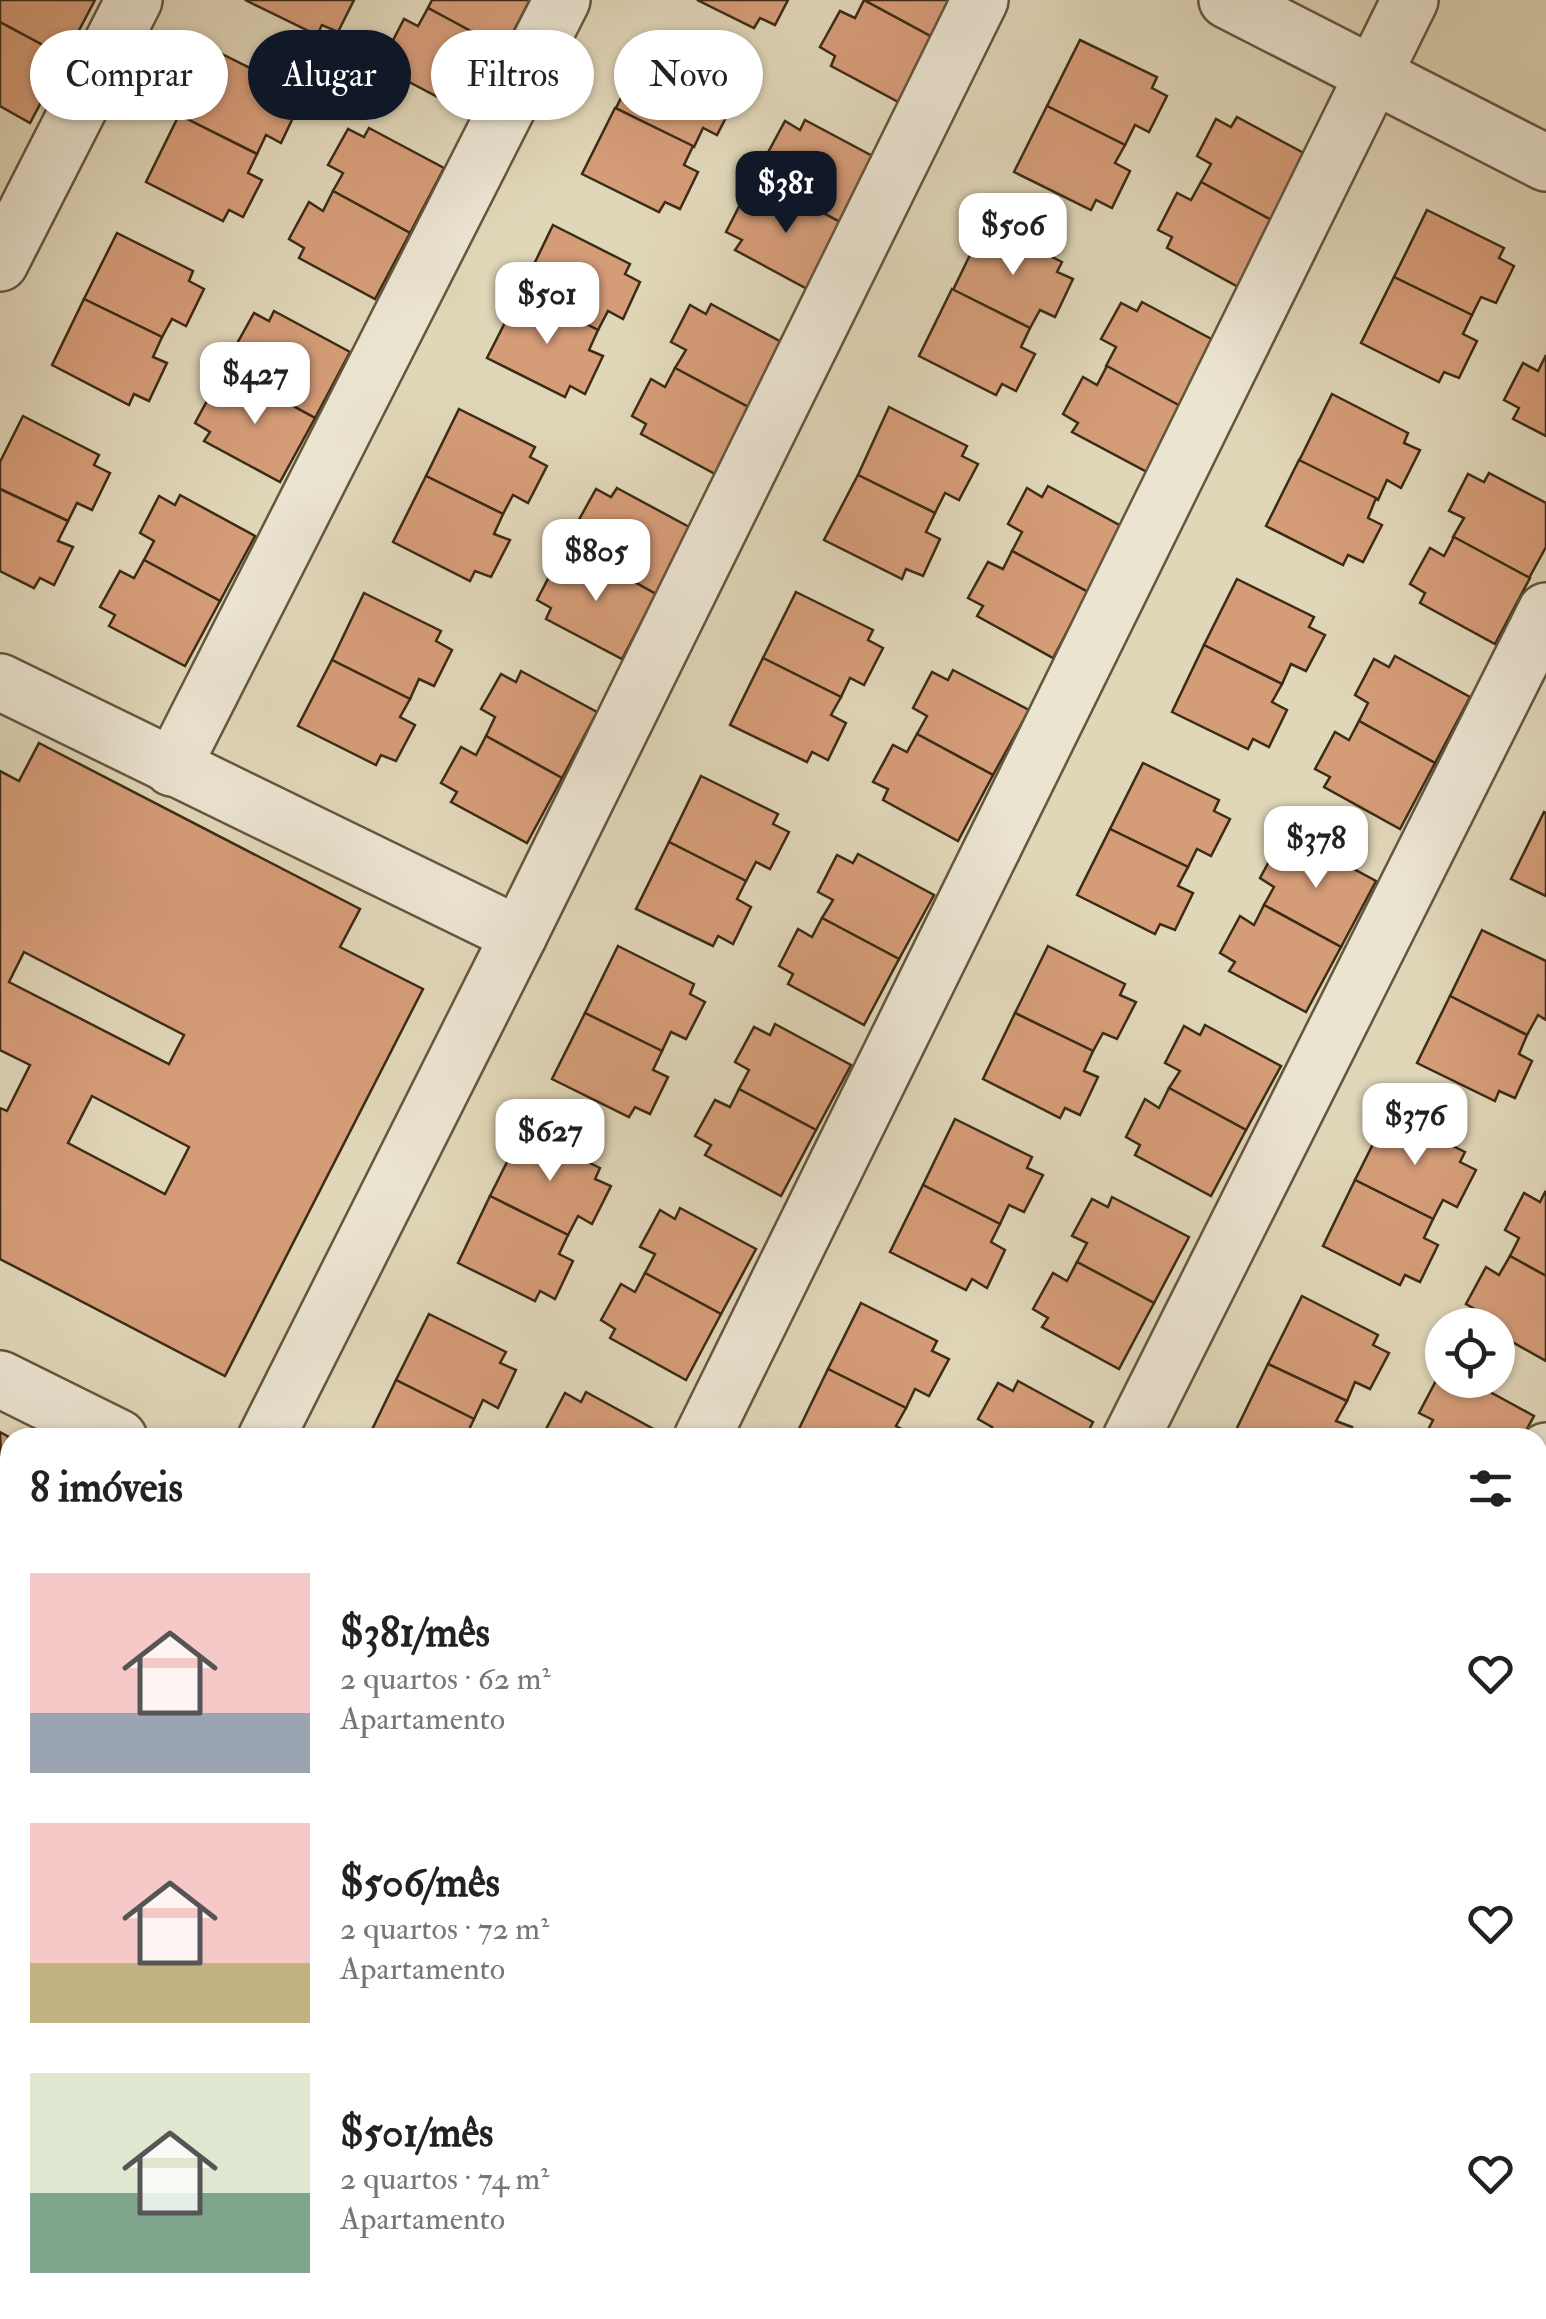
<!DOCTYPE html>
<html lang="pt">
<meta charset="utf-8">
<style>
body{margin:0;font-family:"IM FELL Double Pica",serif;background:#f6f6f6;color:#222;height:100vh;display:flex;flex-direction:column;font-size:38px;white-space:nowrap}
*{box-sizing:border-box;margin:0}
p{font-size:32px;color:#767676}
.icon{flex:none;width:55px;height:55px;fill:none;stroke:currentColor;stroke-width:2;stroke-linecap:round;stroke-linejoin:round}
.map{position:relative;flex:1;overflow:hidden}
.side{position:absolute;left:0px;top:1428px;width:1548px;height:892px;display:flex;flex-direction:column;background:#fff;border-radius:30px 30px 0 0;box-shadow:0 2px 8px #0004}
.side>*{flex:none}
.banner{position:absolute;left:30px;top:30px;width:1000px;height:90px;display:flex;gap:20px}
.controls{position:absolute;left:1425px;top:1308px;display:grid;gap:20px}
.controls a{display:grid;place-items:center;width:90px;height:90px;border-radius:50%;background:#fff;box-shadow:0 2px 8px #0004;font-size:50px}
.price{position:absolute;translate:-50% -85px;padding:0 22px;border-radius:20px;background:#fff;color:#222;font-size:32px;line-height:65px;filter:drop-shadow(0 2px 5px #0008)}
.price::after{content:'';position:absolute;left:50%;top:60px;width:30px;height:22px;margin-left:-15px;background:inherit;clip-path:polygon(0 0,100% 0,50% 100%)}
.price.selected{background:#111827;color:#fff}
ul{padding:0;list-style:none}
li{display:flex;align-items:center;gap:30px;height:250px;padding:0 30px}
li span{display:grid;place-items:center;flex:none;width:280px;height:200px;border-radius:0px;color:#555}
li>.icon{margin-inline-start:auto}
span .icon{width:120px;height:120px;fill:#fffc;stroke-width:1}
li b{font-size:42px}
h2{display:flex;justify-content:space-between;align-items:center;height:120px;padding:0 30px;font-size:42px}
.chip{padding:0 35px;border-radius:45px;background:#fff;box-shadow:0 2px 8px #0004;font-size:35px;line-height:90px}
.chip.selected{background:#111827;color:#fff}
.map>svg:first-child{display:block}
.building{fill:#d59c78;stroke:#3c2c15;stroke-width:2.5;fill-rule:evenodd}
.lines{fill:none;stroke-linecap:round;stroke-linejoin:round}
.minor-casing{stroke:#65563e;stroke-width:60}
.minor{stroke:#ebe4d1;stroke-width:55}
</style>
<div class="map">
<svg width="1546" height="2319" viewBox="0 0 1546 2319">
<rect width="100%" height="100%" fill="#e0d6b8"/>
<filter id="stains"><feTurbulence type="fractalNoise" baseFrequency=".002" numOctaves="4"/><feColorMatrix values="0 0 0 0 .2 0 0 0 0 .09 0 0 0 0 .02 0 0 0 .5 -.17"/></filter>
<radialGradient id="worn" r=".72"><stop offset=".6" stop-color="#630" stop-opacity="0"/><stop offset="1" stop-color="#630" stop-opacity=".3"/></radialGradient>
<g class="building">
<path d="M 0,0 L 95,0 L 65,57 L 0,22 Z"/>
<path d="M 245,0 L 354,0 L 338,32 L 322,25 L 317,35 Z"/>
<path d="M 432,0 L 530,0 L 504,49 L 428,8 Z"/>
<path d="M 697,0 L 788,0 L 775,25 L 760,18 L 754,28 Z"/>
<path d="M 864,0 L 940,41 L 906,106 L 831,66 L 835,56 L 820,47 L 840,11 L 855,18 Z"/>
<path d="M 864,0 L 963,0 L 940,41 Z"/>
<path d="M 428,8 L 504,49 L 470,114 L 394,74 L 399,63 L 385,56 L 404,19 L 418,26 Z"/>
<path d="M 0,22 L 65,57 L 30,123 L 0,106 Z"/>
<path d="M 1080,40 L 1157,77 L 1152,88 L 1167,96 L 1149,132 L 1135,125 L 1125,145 L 1047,106 Z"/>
<path d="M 649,42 L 726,80 L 721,90 L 736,98 L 717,135 L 703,128 L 694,147 L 616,108 Z"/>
<path d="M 212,49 L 288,87 L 283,97 L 299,105 L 281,143 L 266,135 L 257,154 L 179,115 Z"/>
<path d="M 1047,106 L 1125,145 L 1115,163 L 1130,171 L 1112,208 L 1096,200 L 1091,210 L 1014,172 Z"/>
<path d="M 615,108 L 693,146 L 684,165 L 698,172 L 680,209 L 665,202 L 659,212 L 582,174 Z"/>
<path d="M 179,115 L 257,154 L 248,173 L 262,180 L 243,217 L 229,210 L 223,221 L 146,182 Z"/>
<path d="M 1237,117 L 1313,158 L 1277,223 L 1201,182 L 1211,164 L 1197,156 L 1216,119 L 1231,127 Z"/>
<path d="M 805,120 L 880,160 L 846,225 L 770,184 L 779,165 L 765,158 L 785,121 L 800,130 Z"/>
<path d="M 369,128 L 444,168 L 410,233 L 333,191 L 343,173 L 328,165 L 348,129 L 364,137 Z"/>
<path d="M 1201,182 L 1277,223 L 1242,289 L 1167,248 L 1172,237 L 1158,230 L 1177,193 L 1191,200 Z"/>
<path d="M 770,184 L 847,226 L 811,291 L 735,250 L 742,240 L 726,232 L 745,195 L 761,203 Z"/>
<path d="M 333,191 L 410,233 L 375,299 L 299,258 L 304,248 L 289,239 L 309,202 L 323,211 Z"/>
<path d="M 1427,210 L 1504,248 L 1499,258 L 1514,266 L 1496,303 L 1481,297 L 1472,315 L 1394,277 Z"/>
<path d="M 985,224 L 1062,262 L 1057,272 L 1073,279 L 1055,317 L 1040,310 L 1030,328 L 953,290 Z"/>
<path d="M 553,225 L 630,264 L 625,274 L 640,282 L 623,319 L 608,311 L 598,330 L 521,291 Z"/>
<path d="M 117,233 L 193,271 L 189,281 L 204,289 L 186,326 L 172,319 L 162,337 L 84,299 Z"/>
<path d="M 1394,277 L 1472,315 L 1463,334 L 1477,341 L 1459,378 L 1444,372 L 1439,382 L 1361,343 Z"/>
<path d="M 952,289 L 1030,328 L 1021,347 L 1035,354 L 1016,391 L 1002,384 L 996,395 L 919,356 Z"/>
<path d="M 521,291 L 598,330 L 589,350 L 603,356 L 585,394 L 570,386 L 565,397 L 487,358 Z"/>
<path d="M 84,299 L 162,337 L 153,357 L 167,363 L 149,401 L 134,394 L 129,405 L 52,365 Z"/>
<path d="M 1142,302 L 1217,342 L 1182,408 L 1106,366 L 1116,347 L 1101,339 L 1121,303 L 1137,311 Z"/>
<path d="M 711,304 L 787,345 L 752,409 L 675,368 L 686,350 L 671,342 L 690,305 L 706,314 Z"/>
<path d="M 274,311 L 350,352 L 315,418 L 238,376 L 249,357 L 234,349 L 254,313 L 269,321 Z"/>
<path d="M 1546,355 L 1546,436 L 1513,419 L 1519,408 L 1504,400 L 1523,363 L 1538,371 Z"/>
<path d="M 1107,366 L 1184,408 L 1149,473 L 1072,432 L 1078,423 L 1063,414 L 1083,377 L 1097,385 Z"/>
<path d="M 675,368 L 752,409 L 717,475 L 641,434 L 646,424 L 632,416 L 651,379 L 665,387 Z"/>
<path d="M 238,376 L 315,418 L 280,482 L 204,441 L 210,432 L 195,423 L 215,386 L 229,395 Z"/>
<path d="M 1332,394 L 1408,433 L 1404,443 L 1420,450 L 1401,488 L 1387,480 L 1378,500 L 1299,461 Z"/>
<path d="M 889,407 L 967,446 L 962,456 L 978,464 L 959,500 L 945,493 L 935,513 L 858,475 Z"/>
<path d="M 459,409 L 535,447 L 530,457 L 547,466 L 528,503 L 513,495 L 503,514 L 426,476 Z"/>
<path d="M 23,416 L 99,455 L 94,465 L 110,473 L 92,510 L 77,503 L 68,521 L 0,489 L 0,462 Z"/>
<path d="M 1299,460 L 1376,498 L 1368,518 L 1382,525 L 1363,562 L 1348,555 L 1343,565 L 1266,526 Z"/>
<path d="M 1489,473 L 1546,503 L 1546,547 L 1529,578 L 1453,537 L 1464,518 L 1449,511 L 1468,474 L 1484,482 Z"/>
<path d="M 858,475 L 935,513 L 926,532 L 940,539 L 923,576 L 906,569 L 902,579 L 824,540 Z"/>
<path d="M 426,476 L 503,514 L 494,534 L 510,540 L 491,577 L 475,571 L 470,581 L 393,542 Z"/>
<path d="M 1048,486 L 1123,527 L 1088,592 L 1012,551 L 1022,532 L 1008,524 L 1027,488 L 1042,497 Z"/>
<path d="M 617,488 L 691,528 L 656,594 L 580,552 L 590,533 L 576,525 L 596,489 L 611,497 Z"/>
<path d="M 0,489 L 68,521 L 58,541 L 73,547 L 54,585 L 40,578 L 34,588 L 0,571 Z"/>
<path d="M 180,495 L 255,536 L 220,601 L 144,560 L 154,541 L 140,533 L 159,496 L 175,505 Z"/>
<path d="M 1454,537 L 1530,578 L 1495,644 L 1420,603 L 1425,593 L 1410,584 L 1430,548 L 1444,556 Z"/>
<path d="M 1012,551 L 1088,592 L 1053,658 L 977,616 L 983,606 L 968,598 L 988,562 L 1003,569 Z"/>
<path d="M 580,552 L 656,594 L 622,659 L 546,619 L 551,608 L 537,600 L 556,563 L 570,571 Z"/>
<path d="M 144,560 L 220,601 L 185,666 L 109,626 L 115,615 L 100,607 L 120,571 L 134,578 Z"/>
<path d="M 1237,579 L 1314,617 L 1309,627 L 1325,635 L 1306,671 L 1291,664 L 1282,684 L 1204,645 Z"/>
<path d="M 796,592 L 873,630 L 868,640 L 883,648 L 864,685 L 850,678 L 841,697 L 763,658 Z"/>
<path d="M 364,593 L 441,631 L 436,641 L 452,650 L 434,686 L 419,679 L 410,699 L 332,660 Z"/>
<path d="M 1204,645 L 1282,684 L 1272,702 L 1287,710 L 1269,747 L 1253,739 L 1248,749 L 1172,712 Z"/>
<path d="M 1395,656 L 1470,697 L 1435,763 L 1359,721 L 1368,703 L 1355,695 L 1374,659 L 1389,667 Z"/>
<path d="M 763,658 L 841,697 L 831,715 L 846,723 L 828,760 L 812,752 L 807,762 L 730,725 Z"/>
<path d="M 332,660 L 410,699 L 400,717 L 415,725 L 396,761 L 381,755 L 376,765 L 298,726 Z"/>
<path d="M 953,670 L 1029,710 L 993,775 L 917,734 L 927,716 L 913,708 L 932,672 L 948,680 Z"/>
<path d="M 521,671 L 597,712 L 562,778 L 486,736 L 495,717 L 481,709 L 501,674 L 516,682 Z"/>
<path d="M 1359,721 L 1435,763 L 1400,829 L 1324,787 L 1330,777 L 1315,769 L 1335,732 L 1349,740 Z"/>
<path d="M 917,734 L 993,775 L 958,841 L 883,800 L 888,789 L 873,782 L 893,745 L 907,752 Z"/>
<path d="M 486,736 L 562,778 L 527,843 L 451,802 L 457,792 L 441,783 L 461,747 L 476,755 Z"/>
<path d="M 39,743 L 360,909 L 340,947 L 423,989 L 225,1376 L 0,1259 L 0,1108 L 7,1111 L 30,1065 L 0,1050 L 0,771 L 19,781 ZM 24,952 L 184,1035 L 169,1064 L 9,982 ZM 92,1096 L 189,1147 L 165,1194 L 68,1143 Z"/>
<path d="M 1143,763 L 1219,800 L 1214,811 L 1230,819 L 1211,856 L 1197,849 L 1188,867 L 1110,829 Z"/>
<path d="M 701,776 L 778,814 L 773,824 L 789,832 L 770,869 L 756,862 L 746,881 L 669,842 Z"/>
<path d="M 1544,812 L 1546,813 L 1546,896 L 1511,879 Z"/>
<path d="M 1110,829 L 1188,867 L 1178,886 L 1193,893 L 1175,930 L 1160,924 L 1155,934 L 1077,895 Z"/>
<path d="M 1300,840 L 1376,881 L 1341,947 L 1264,905 L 1274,887 L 1260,878 L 1279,843 L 1295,851 Z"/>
<path d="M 669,842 L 746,881 L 737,899 L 751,907 L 733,944 L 718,936 L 713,946 L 636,909 Z"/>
<path d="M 858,854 L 934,895 L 899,959 L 822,918 L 833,900 L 818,892 L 837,855 L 853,863 Z"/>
<path d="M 1264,905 L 1341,947 L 1306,1012 L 1229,971 L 1235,962 L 1220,953 L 1240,916 L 1254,925 Z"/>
<path d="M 822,918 L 899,959 L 864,1025 L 788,984 L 793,974 L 779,966 L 798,929 L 812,937 Z"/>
<path d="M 1482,930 L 1546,961 L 1546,1020 L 1538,1015 L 1527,1035 L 1450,996 Z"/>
<path d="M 618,946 L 694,984 L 690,994 L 705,1002 L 686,1039 L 671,1032 L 662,1051 L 585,1013 Z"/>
<path d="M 1048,946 L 1125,984 L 1120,995 L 1136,1002 L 1117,1039 L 1103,1033 L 1093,1051 L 1015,1013 Z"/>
<path d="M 1450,996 L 1527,1035 L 1519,1054 L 1532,1061 L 1515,1098 L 1499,1091 L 1495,1101 L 1417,1063 Z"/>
<path d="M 585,1013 L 662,1051 L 653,1070 L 668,1077 L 650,1114 L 635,1107 L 629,1117 L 552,1079 Z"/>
<path d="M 1015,1013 L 1093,1051 L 1084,1071 L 1098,1077 L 1080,1115 L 1065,1108 L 1060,1118 L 983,1079 Z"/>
<path d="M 775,1024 L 851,1065 L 816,1130 L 739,1089 L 749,1070 L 735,1062 L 754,1027 L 770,1035 Z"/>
<path d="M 1205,1025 L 1281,1066 L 1246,1130 L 1169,1088 L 1180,1071 L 1165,1063 L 1184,1026 L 1200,1035 Z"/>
<path d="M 1169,1088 L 1246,1130 L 1211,1196 L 1135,1155 L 1140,1145 L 1126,1137 L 1145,1099 L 1159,1108 Z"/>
<path d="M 739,1089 L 816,1130 L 781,1196 L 705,1155 L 711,1145 L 695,1136 L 715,1100 L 730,1107 Z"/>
<path d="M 1388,1114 L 1465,1152 L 1460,1162 L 1476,1170 L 1457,1207 L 1443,1200 L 1433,1219 L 1355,1180 Z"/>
<path d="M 955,1119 L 1032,1157 L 1027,1168 L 1043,1175 L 1024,1212 L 1009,1205 L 1000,1224 L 923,1185 Z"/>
<path d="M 523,1130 L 600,1168 L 595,1179 L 611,1186 L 592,1224 L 578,1216 L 568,1235 L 490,1196 Z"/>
<path d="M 1355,1180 L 1433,1219 L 1424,1238 L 1438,1245 L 1420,1282 L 1405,1275 L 1400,1285 L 1323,1246 Z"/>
<path d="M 923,1185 L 1000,1224 L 991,1242 L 1005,1250 L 987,1288 L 972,1279 L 966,1290 L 890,1252 Z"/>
<path d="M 1545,1192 L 1546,1193 L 1546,1276 L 1510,1256 L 1519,1238 L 1505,1230 L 1524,1193 L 1540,1202 Z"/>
<path d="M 490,1196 L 568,1235 L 559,1254 L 573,1261 L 555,1299 L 540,1291 L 535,1301 L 458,1263 Z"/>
<path d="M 1112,1197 L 1189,1237 L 1154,1303 L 1077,1262 L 1087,1243 L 1072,1236 L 1092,1199 L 1108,1207 Z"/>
<path d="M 680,1208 L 756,1249 L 721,1314 L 645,1273 L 655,1254 L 640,1247 L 660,1210 L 675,1219 Z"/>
<path d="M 1510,1256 L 1546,1276 L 1546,1361 L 1498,1334 L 1498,1325 L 1475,1322 L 1480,1312 L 1466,1304 L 1486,1267 L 1499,1275 Z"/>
<path d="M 1077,1262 L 1154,1303 L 1119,1369 L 1042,1327 L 1048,1318 L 1033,1309 L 1053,1273 L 1067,1281 Z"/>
<path d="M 645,1273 L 721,1314 L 686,1380 L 610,1338 L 615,1329 L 601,1320 L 621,1284 L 635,1292 Z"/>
<path d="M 1302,1296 L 1378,1335 L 1373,1345 L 1389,1353 L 1370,1389 L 1355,1382 L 1347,1401 L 1268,1364 Z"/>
<path d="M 861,1303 L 937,1341 L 932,1351 L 949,1359 L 929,1396 L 915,1389 L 906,1408 L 828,1369 Z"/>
<path d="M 429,1314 L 506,1352 L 500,1363 L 516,1370 L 498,1408 L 483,1400 L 474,1419 L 396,1380 Z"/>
<path d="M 1268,1364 L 1347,1401 L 1336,1421 L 1352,1427 L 1347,1438 L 1251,1438 L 1236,1430 Z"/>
<path d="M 828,1369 L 906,1408 L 896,1426 L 911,1434 L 909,1438 L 796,1435 Z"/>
<path d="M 1438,1377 L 1454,1385 L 1456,1380 L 1468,1380 L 1534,1416 L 1522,1438 L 1424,1438 L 1433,1420 L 1419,1413 Z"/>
<path d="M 396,1380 L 474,1419 L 465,1438 L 368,1438 Z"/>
<path d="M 1018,1381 L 1093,1422 L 1085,1438 L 987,1438 L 992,1427 L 978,1419 L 998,1383 L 1013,1391 Z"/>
<path d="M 586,1392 L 661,1433 L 659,1438 L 559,1438 L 545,1431 L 565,1393 L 581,1402 Z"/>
<path d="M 0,1432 L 9,1437 L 4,1448 L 10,1451 L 10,1476 L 2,1493 Z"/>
<path d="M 1545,1657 L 1546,1658 L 1546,1740 L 1538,1736 L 1538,1673 Z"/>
<path d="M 0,1669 L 10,1675 L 10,1745 L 0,1740 Z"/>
<path d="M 1538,1736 L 1546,1740 L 1546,1823 L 1538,1819 Z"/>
<path d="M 0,1740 L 10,1746 L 10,1829 L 0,1824 Z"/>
<path d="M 1546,1999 L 1546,2054 L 1538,2049 L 1543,2040 L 1538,2037 L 1538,2015 Z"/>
<path d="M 0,2117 L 10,2122 L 10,2204 L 0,2199 Z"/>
<path d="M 0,2199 L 10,2204 L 10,2287 L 0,2282 Z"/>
<path d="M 83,2310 L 191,2310 L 186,2319 L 88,2319 L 91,2314 Z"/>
<path d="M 537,2310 L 644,2310 L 651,2314 L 649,2319 L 532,2319 Z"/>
<path d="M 777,2310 L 815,2310 L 833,2319 L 773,2319 Z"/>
<path d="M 972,2310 L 1070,2310 L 1065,2319 L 968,2319 Z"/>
<path d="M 1214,2310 L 1259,2310 L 1278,2319 L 1209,2319 Z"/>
<path d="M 1405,2310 L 1503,2310 L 1499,2319 L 1408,2319 L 1402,2316 Z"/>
</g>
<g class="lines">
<defs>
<g id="minor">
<path d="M 1227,0 L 1546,163"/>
<path d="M 0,263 L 134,0"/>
<path d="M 0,682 L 519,935"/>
<path d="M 172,768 L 562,0"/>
<path d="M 0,1379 L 119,1438"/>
<path d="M 266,1438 L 519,935 L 980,0"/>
<path d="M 702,1438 L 1410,0"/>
<path d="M 1131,1438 L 1546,611"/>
<path d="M 1538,1468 L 1546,1451"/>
<path d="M 0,1971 L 10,1951"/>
<path d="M 1538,2159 L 1546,2163"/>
<path d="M 246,2319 L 251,2310"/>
<path d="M 680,2319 L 684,2310"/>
<path d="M 1100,2319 L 1105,2310"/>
</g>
</defs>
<use href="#minor" class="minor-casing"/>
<use href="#minor" class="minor"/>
</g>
<rect width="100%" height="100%" filter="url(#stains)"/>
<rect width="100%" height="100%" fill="url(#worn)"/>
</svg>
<div class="controls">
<a><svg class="icon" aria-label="locate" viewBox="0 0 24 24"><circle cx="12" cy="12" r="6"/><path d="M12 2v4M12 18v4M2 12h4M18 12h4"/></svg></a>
</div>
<b class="price selected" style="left:786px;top:236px">$381</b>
<b class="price" style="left:1013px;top:278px">$506</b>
<b class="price" style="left:547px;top:347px">$501</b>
<b class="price" style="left:255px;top:427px">$427</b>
<b class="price" style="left:596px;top:604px">$805</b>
<b class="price" style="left:1316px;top:891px">$378</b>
<b class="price" style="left:1415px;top:1168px">$376</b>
<b class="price" style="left:550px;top:1184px">$627</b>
<div class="banner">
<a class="chip">Comprar</a>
<a class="chip selected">Alugar</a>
<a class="chip">Filtros</a>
<a class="chip">Novo</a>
</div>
<section class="side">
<h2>8 imóveis<svg class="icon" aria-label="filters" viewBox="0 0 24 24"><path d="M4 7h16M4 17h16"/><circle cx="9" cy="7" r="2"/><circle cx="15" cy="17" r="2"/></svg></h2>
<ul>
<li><span style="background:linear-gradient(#f6c9c9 70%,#9aa5b1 0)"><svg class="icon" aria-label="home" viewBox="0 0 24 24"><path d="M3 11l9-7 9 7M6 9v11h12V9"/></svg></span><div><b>$381/mês</b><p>2 quartos · 62 m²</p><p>Apartamento</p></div><svg class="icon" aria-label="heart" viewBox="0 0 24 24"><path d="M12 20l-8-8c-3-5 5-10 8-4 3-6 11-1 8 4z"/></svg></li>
<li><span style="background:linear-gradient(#f6c9c9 70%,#c2b280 0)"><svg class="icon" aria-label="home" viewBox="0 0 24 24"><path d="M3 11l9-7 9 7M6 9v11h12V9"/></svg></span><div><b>$506/mês</b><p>2 quartos · 72 m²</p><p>Apartamento</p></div><svg class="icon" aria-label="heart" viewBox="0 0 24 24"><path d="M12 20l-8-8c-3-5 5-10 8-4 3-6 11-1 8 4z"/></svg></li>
<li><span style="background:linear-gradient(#dfe7d0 60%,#7fa58c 0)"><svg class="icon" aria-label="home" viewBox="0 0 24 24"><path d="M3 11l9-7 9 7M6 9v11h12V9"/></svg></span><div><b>$501/mês</b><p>2 quartos · 74 m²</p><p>Apartamento</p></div><svg class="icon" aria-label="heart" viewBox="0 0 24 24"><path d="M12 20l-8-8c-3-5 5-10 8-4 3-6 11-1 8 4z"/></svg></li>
</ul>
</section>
</div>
